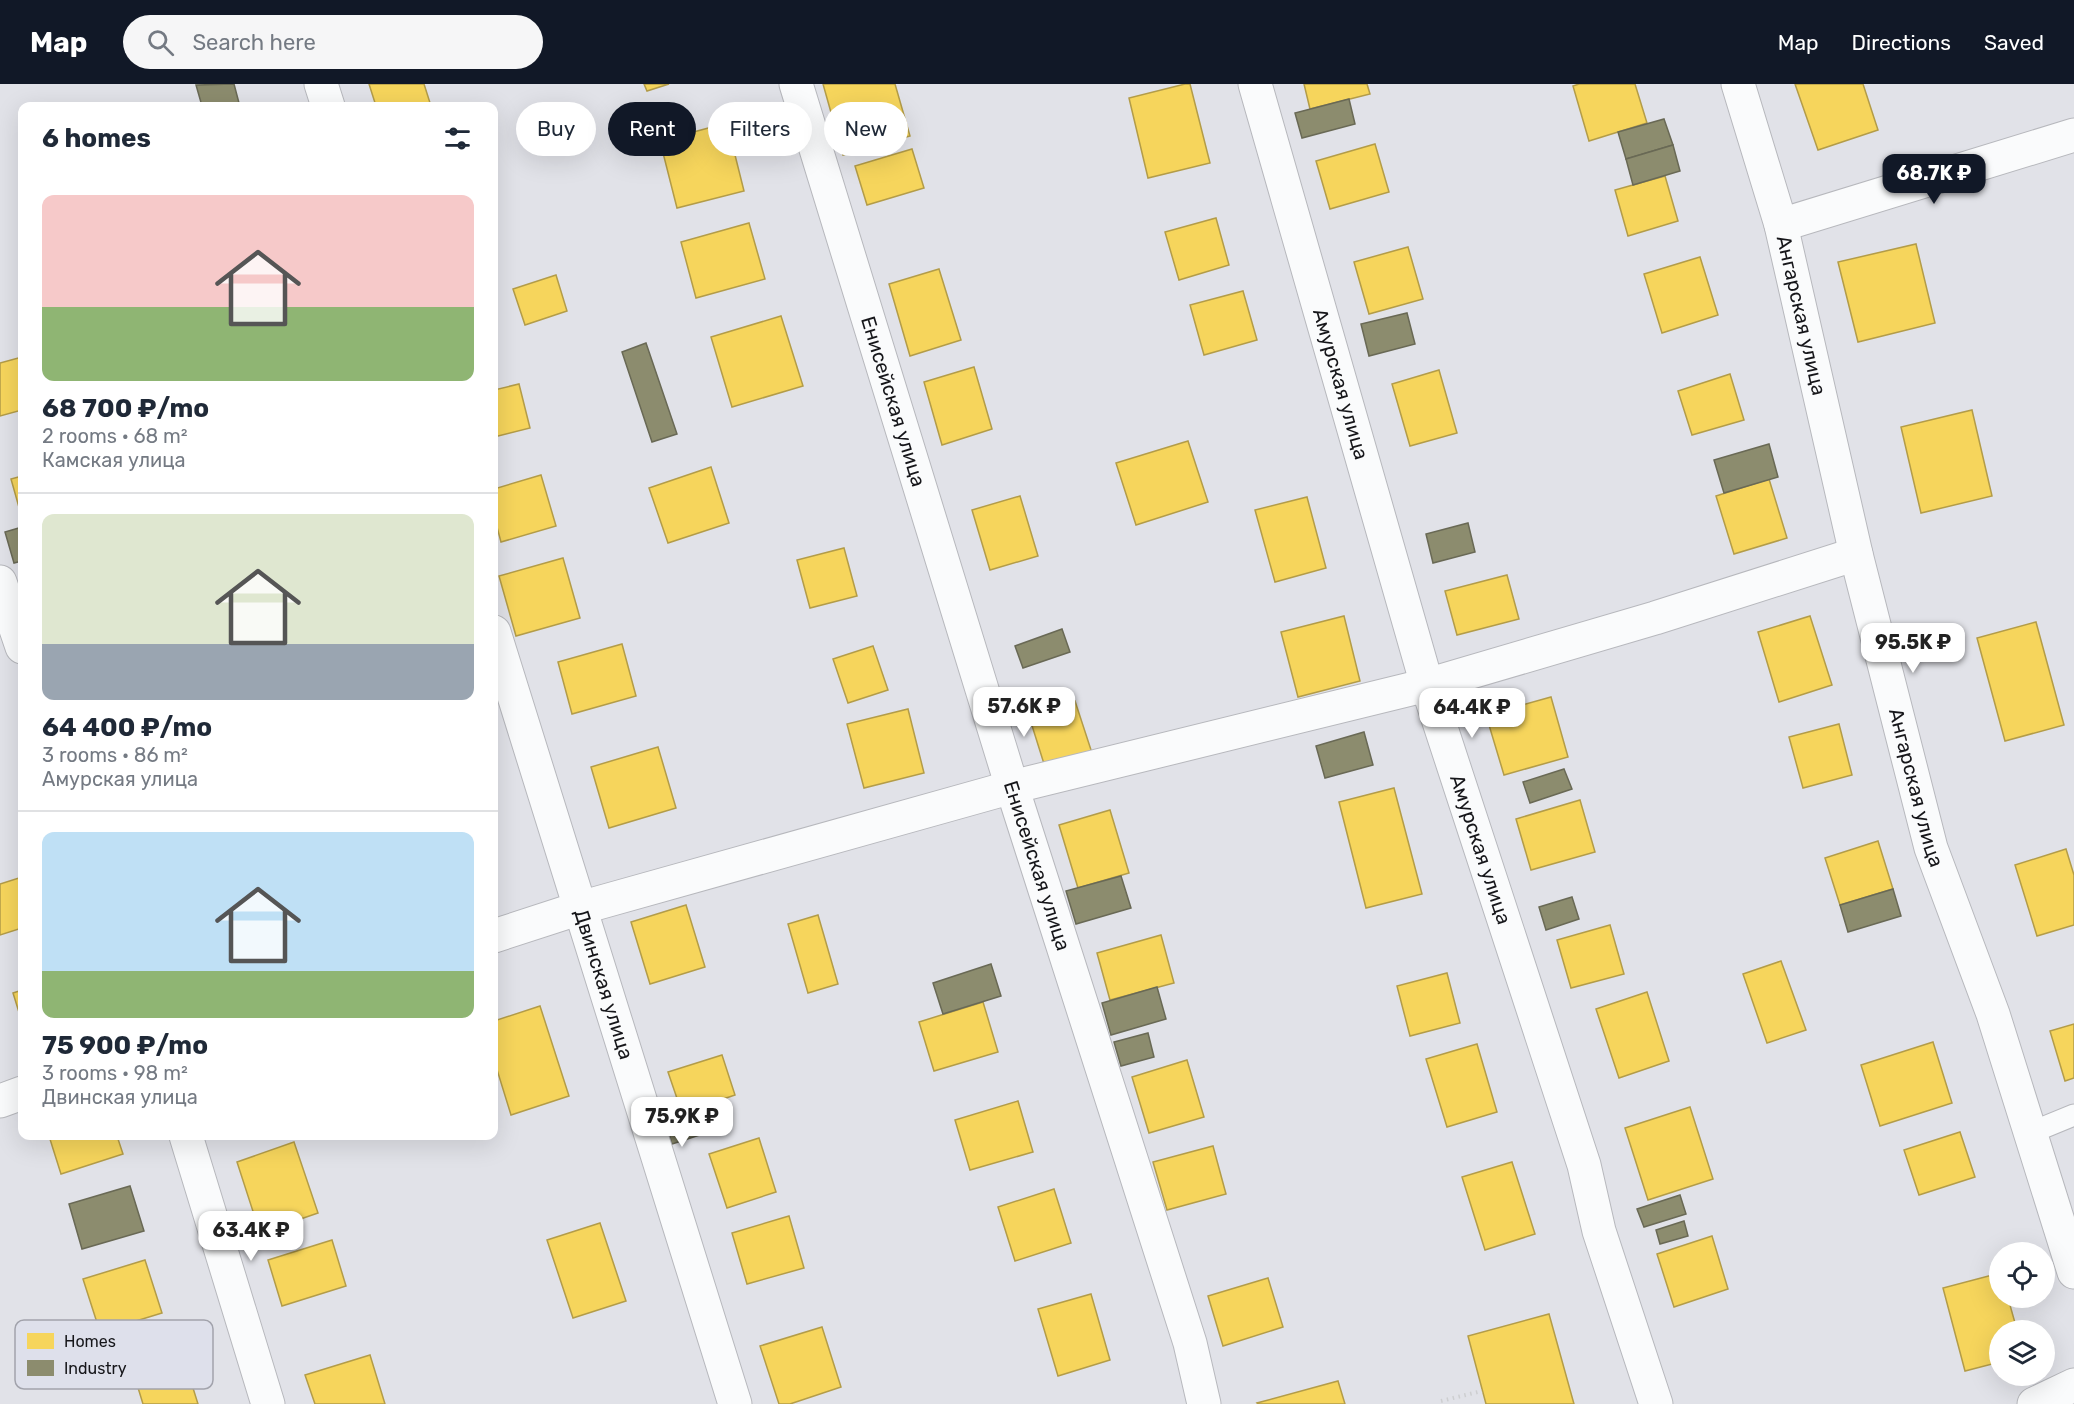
<!DOCTYPE html>
<meta charset="utf-8">
<style>
body{margin:0;font-family:Rubik,sans-serif;background:#f6f6f7;color:#1f2937;height:100vh;display:flex;flex-direction:column;font-size:22px;white-space:nowrap}
*{box-sizing:border-box;margin:0}
p{font-size:20px;color:#747a83}
.icon{flex:none;width:33px;height:33px;fill:none;stroke:currentColor;stroke-width:2;stroke-linecap:round;stroke-linejoin:round}
.map{position:relative;flex:1;overflow:hidden}
.details{position:absolute;left:18px;top:18px;width:480px;height:1038px;display:flex;flex-direction:column;background:#fff;border-radius:12px;box-shadow:0 6px 24px #0002}
.details>*{flex:none}
.banner{position:absolute;left:516px;top:18px;width:570px;height:54px;display:flex;gap:12px}
.tools{position:absolute;left:1989px;top:1158px;display:grid;gap:12px}
.tools a{display:grid;place-items:center;width:66px;height:66px;border-radius:50%;background:#fff;box-shadow:0 6px 24px #0002;font-size:30px}
.price{position:absolute;translate:-50% -51px;padding:0 14px;border-radius:12px;background:#fff;color:#222;font-size:20px;line-height:39px;filter:drop-shadow(0 2px 3px #0008)}
.price::after{content:'';position:absolute;left:50%;top:36px;width:18px;height:14px;margin-left:-9px;background:inherit;clip-path:polygon(0 0,100% 0,50% 100%)}
.price.current{background:#111827;color:#fff}
ul{padding:0;list-style:none}
li{display:grid;align-content:center;gap:12px;height:318px;padding:0 24px}
li+li{border-top:2px solid #e0e1e3}
li span{display:grid;place-items:center;height:186px;border-radius:12px;color:#555}
li>.icon{margin-inline-start:auto}
span .icon{width:108px;height:108px;fill:#fffc;stroke-width:1}
li b{font-size:26px}
h2{display:flex;justify-content:space-between;align-items:center;height:72px;padding:0 24px;font-size:26px}
.chip{padding:0 21px;border-radius:27px;background:#fff;box-shadow:0 6px 24px #0002;font-size:21px;line-height:54px}
.chip.current{background:#111827;color:#fff}
header{display:flex;align-items:center;gap:36px;box-sizing:border-box;height:84px;padding:0 30px;background:#111827;color:#fff}
header strong{font-size:28px}
nav{display:flex;gap:33px;margin-inline-start:auto;font-size:21px}
.search{width:420px;height:54px;background:#f6f6f7;display:flex;align-items:center;gap:15px;box-sizing:border-box;padding:0 21px;border-radius:33px;color:#747a83;font-size:22px}
.map>svg:first-child{display:block}
.homes{fill:#f6d55c;stroke:#b39c48;stroke-width:1.5}
.industry{fill:#8c8c6e;stroke:#696955;stroke-width:1.5}
.lines{fill:none;stroke-linecap:round;stroke-linejoin:round}
.service-casing{stroke:#b7b8bd;stroke-width:23}
.minor-casing{stroke:#b7b8bd;stroke-width:35}
.path{stroke:#cdced0;stroke-width:4;stroke-dasharray:1.5 4.5;stroke-linecap:butt}
.service{stroke:#fafbfc;stroke-width:21}
.minor{stroke:#fafbfc;stroke-width:33}
.labels{text-anchor:middle;dominant-baseline:central;stroke-width:6;stroke-linejoin:round;paint-order:stroke}
.street-label{font-size:20px;fill:#16161a;stroke:#dee0eb}
.key{fill:#dee0eb;stroke:#a2a3ac;stroke-width:1.5}
.key-label{font-size:16px;fill:#16161a}
</style>
<header>
<strong>Map</strong>
<div class="search"><svg class="icon" aria-label="search" viewBox="0 0 24 24"><circle cx="10" cy="10" r="6"/><path d="M15 15l6 6"/></svg>Search here</div>
<nav><a>Map</a><a>Directions</a><a>Saved</a></nav>
</header>
<div class="map">
<svg width="2074" height="1320" viewBox="0 0 2074 1320">
<rect width="100%" height="100%" fill="#e1e2e8"/>
<g class="homes">
<path d="M 369,0 L 424,0 L 431,22 L 376,22 Z"/>
<path d="M 644,0 L 669,0 L 647,7 Z"/>
<path d="M 823,0 L 895,0 L 910,52 L 843,71 Z"/>
<path d="M 1185,0 L 1190,0 L 1210,79 L 1148,94 L 1129,14 Z"/>
<path d="M 1304,0 L 1367,0 L 1370,10 L 1310,25 Z"/>
<path d="M 1579,0 L 1635,0 L 1647,39 L 1589,57 L 1573,2 Z"/>
<path d="M 1795,0 L 1863,0 L 1878,46 L 1818,66 Z"/>
<path d="M 727,39 L 744,107 L 677,124 L 660,57 Z"/>
<path d="M 1375,60 L 1389,108 L 1330,125 L 1316,77 Z"/>
<path d="M 912,65 L 924,104 L 867,121 L 855,82 Z"/>
<path d="M 1665,92 L 1678,137 L 1628,152 L 1615,106 Z"/>
<path d="M 1216,134 L 1229,181 L 1179,196 L 1165,148 Z"/>
<path d="M 749,139 L 765,195 L 696,214 L 681,158 Z"/>
<path d="M 1916,160 L 1935,239 L 1858,258 L 1838,178 Z"/>
<path d="M 1408,163 L 1423,215 L 1369,230 L 1354,178 Z"/>
<path d="M 1700,173 L 1718,231 L 1662,249 L 1644,190 Z"/>
<path d="M 939,185 L 961,256 L 910,272 L 889,200 Z"/>
<path d="M 556,191 L 567,227 L 525,241 L 513,205 Z"/>
<path d="M 1243,207 L 1257,256 L 1204,271 L 1190,221 Z"/>
<path d="M 781,232 L 803,302 L 732,323 L 711,253 Z"/>
<path d="M 22,273 L 22,326 L 0,332 L 0,279 Z"/>
<path d="M 974,283 L 992,345 L 942,361 L 924,298 Z"/>
<path d="M 1439,286 L 1457,349 L 1410,362 L 1392,300 Z"/>
<path d="M 1730,290 L 1744,336 L 1692,351 L 1678,307 Z"/>
<path d="M 519,300 L 530,344 L 494,353 L 494,306 Z"/>
<path d="M 1972,326 L 1992,412 L 1921,429 L 1901,343 Z"/>
<path d="M 1188,357 L 1208,418 L 1136,441 L 1116,379 Z"/>
<path d="M 711,383 L 729,439 L 668,459 L 649,404 Z"/>
<path d="M 541,391 L 556,442 L 501,458 L 494,432 L 494,405 Z"/>
<path d="M 22,392 L 22,434 L 11,395 Z"/>
<path d="M 1769,395 L 1787,454 L 1734,470 L 1716,412 Z"/>
<path d="M 1020,412 L 1038,472 L 990,486 L 972,426 Z"/>
<path d="M 1307,413 L 1326,484 L 1275,498 L 1255,426 Z"/>
<path d="M 844,464 L 857,512 L 810,524 L 797,476 Z"/>
<path d="M 563,474 L 580,534 L 516,552 L 499,492 Z"/>
<path d="M 1507,491 L 1519,535 L 1457,551 L 1445,507 Z"/>
<path d="M 1344,532 L 1360,597 L 1298,613 L 1281,548 Z"/>
<path d="M 1810,532 L 1832,601 L 1779,618 L 1758,548 Z"/>
<path d="M 2036,538 L 2064,641 L 2005,657 L 1977,554 Z"/>
<path d="M 622,560 L 636,612 L 572,630 L 558,578 Z"/>
<path d="M 873,562 L 888,606 L 848,619 L 833,575 Z"/>
<path d="M 1551,613 L 1568,673 L 1504,691 L 1486,631 Z"/>
<path d="M 1075,617 L 1092,669 L 1045,683 L 1029,632 Z"/>
<path d="M 908,625 L 924,689 L 864,704 L 847,640 Z"/>
<path d="M 1839,640 L 1852,691 L 1803,704 L 1789,653 Z"/>
<path d="M 658,663 L 676,724 L 609,744 L 591,683 Z"/>
<path d="M 1394,704 L 1422,810 L 1366,824 L 1339,718 Z"/>
<path d="M 1580,716 L 1595,768 L 1531,786 L 1516,735 Z"/>
<path d="M 1110,726 L 1129,789 L 1078,804 L 1059,741 Z"/>
<path d="M 1878,757 L 1893,805 L 1840,821 L 1825,774 Z"/>
<path d="M 2066,765 L 2074,791 L 2074,841 L 2037,852 L 2015,781 Z"/>
<path d="M 22,793 L 22,844 L 0,851 L 0,800 Z"/>
<path d="M 686,821 L 705,883 L 650,900 L 631,838 Z"/>
<path d="M 818,831 L 838,900 L 808,909 L 788,840 Z"/>
<path d="M 1610,841 L 1624,890 L 1571,904 L 1557,856 Z"/>
<path d="M 1161,851 L 1174,899 L 1110,916 L 1097,869 Z"/>
<path d="M 1781,877 L 1806,946 L 1767,959 L 1743,890 Z"/>
<path d="M 1447,889 L 1460,939 L 1410,952 L 1397,902 Z"/>
<path d="M 22,906 L 22,938 L 13,909 Z"/>
<path d="M 1647,908 L 1669,977 L 1619,994 L 1596,925 Z"/>
<path d="M 983,918 L 998,968 L 934,987 L 919,938 Z"/>
<path d="M 540,922 L 569,1012 L 511,1031 L 494,976 L 494,937 Z"/>
<path d="M 2074,940 L 2074,994 L 2065,997 L 2050,947 Z"/>
<path d="M 1933,958 L 1952,1019 L 1880,1042 L 1861,981 Z"/>
<path d="M 1477,960 L 1497,1028 L 1447,1043 L 1426,975 Z"/>
<path d="M 722,971 L 735,1011 L 682,1029 L 668,988 Z"/>
<path d="M 1187,976 L 1204,1033 L 1149,1049 L 1132,993 Z"/>
<path d="M 1018,1017 L 1033,1068 L 970,1086 L 955,1036 Z"/>
<path d="M 1690,1023 L 1713,1095 L 1648,1116 L 1625,1044 Z"/>
<path d="M 1960,1048 L 1975,1093 L 1919,1111 L 1904,1066 Z"/>
<path d="M 49,1052 L 117,1052 L 123,1070 L 61,1090 Z"/>
<path d="M 759,1054 L 776,1108 L 727,1124 L 709,1070 Z"/>
<path d="M 294,1058 L 318,1129 L 260,1149 L 237,1078 Z"/>
<path d="M 1213,1062 L 1226,1110 L 1167,1126 L 1153,1078 Z"/>
<path d="M 1512,1078 L 1535,1150 L 1485,1166 L 1462,1093 Z"/>
<path d="M 1054,1105 L 1071,1159 L 1015,1177 L 998,1123 Z"/>
<path d="M 789,1132 L 804,1184 L 747,1200 L 732,1149 Z"/>
<path d="M 600,1139 L 626,1217 L 573,1234 L 547,1156 Z"/>
<path d="M 1712,1152 L 1728,1205 L 1674,1223 L 1657,1170 Z"/>
<path d="M 332,1156 L 346,1202 L 282,1222 L 268,1176 Z"/>
<path d="M 145,1176 L 162,1229 L 100,1248 L 83,1195 Z"/>
<path d="M 2000,1189 L 2000,1214 L 2008,1214 L 2017,1246 L 2000,1246 L 2000,1278 L 1965,1287 L 1943,1204 Z"/>
<path d="M 1268,1194 L 1283,1243 L 1223,1262 L 1208,1212 Z"/>
<path d="M 1091,1210 L 1110,1276 L 1058,1292 L 1038,1225 Z"/>
<path d="M 1549,1230 L 1574,1320 L 1486,1320 L 1468,1252 Z"/>
<path d="M 822,1243 L 841,1303 L 790,1320 L 779,1320 L 760,1262 Z"/>
<path d="M 178,1256 L 198,1320 L 143,1320 L 128,1271 Z"/>
<path d="M 370,1271 L 385,1320 L 315,1320 L 305,1291 Z"/>
<path d="M 1338,1297 L 1345,1320 L 1258,1320 L 1257,1319 Z"/>
</g>
<g class="industry">
<path d="M 234,0 L 239,19 L 227,22 L 202,22 L 196,1 Z"/>
<path d="M 1349,15 L 1355,40 L 1302,54 L 1295,29 Z"/>
<path d="M 1664,35 L 1673,61 L 1626,75 L 1618,48 Z"/>
<path d="M 1673,61 L 1680,87 L 1633,101 L 1626,75 Z"/>
<path d="M 1407,229 L 1415,260 L 1369,272 L 1361,240 Z"/>
<path d="M 646,259 L 677,350 L 652,358 L 622,268 Z"/>
<path d="M 1769,360 L 1778,393 L 1724,409 L 1714,376 Z"/>
<path d="M 1468,439 L 1475,468 L 1433,479 L 1426,450 Z"/>
<path d="M 22,443 L 22,477 L 14,479 L 5,448 Z"/>
<path d="M 1062,545 L 1070,568 L 1023,584 L 1015,562 Z"/>
<path d="M 1364,648 L 1373,681 L 1325,694 L 1316,662 Z"/>
<path d="M 1564,685 L 1572,705 L 1530,719 L 1523,698 Z"/>
<path d="M 1121,792 L 1131,824 L 1076,840 L 1066,807 Z"/>
<path d="M 1893,805 L 1901,832 L 1848,848 L 1840,821 Z"/>
<path d="M 1572,813 L 1579,835 L 1546,846 L 1539,823 Z"/>
<path d="M 991,880 L 1001,912 L 943,930 L 933,899 Z"/>
<path d="M 1157,903 L 1166,935 L 1111,951 L 1102,919 Z"/>
<path d="M 1148,949 L 1154,973 L 1121,982 L 1114,958 Z"/>
<path d="M 710,1019 L 718,1045 L 672,1060 L 664,1034 Z"/>
<path d="M 130,1102 L 144,1147 L 82,1165 L 69,1120 Z"/>
<path d="M 1680,1111 L 1686,1130 L 1644,1143 L 1637,1125 Z"/>
<path d="M 1684,1137 L 1688,1152 L 1660,1160 L 1656,1146 Z"/>
</g>
<g class="lines">
<defs>
<path id="service" d="M 2030,1049 L 2074,1031"/>
<g id="minor">
<path d="M 321,0 L 328,22"/>
<path id="s1" d="M 796,0 L 1012,703 L 1190,1259 L 1204,1320"/>
<path id="s2" d="M 1255,0 L 1427,601 L 1584,1081 L 1599,1147 L 1656,1320"/>
<path id="s3" d="M 1738,0 L 1781,141 L 1856,470 L 1931,764 L 1993,930 L 2074,1188"/>
<path d="M 1781,141 L 2074,51"/>
<path d="M 0,498 L 22,563"/>
<path id="s4" d="M 494,548 L 735,1320"/>
<path d="M 494,852 L 580,824 L 1012,703 L 1427,601 L 1655,534 L 1856,470"/>
<path d="M 0,1017 L 22,1009"/>
<path d="M 186,1052 L 268,1320"/>
<path d="M 2034,1320 L 2074,1301"/>
</g>
</defs>
<use href="#service" class="service-casing"/>
<use href="#minor" class="minor-casing"/>
<path class="path" d="M 1441,1317 L 1482,1307"/>
<use href="#service" class="service"/>
<use href="#minor" class="minor"/>
</g>
<g class="labels">
<g class="street-label">
<text stroke="none"><textPath href="#s3" startOffset="240">Ангарская улица</textPath></text>
<text stroke="none"><textPath href="#s2" startOffset="312">Амурская улица</textPath></text>
<text stroke="none"><textPath href="#s1" startOffset="332">Енисейская улица</textPath></text>
<text stroke="none"><textPath href="#s3" startOffset="726">Ангарская улица</textPath></text>
<text stroke="none"><textPath href="#s2" startOffset="798">Амурская улица</textPath></text>
<text stroke="none"><textPath href="#s1" startOffset="818">Енисейская улица</textPath></text>
<text stroke="none"><textPath href="#s4" startOffset="369">Двинская улица</textPath></text>
</g>
</g>
<rect x="15" y="1236" width="198" height="69" rx="9" class="key"/>
<rect x="27" y="1249" width="27" height="16" fill="#f6d55c"/>
<rect x="27" y="1276" width="27" height="16" fill="#8c8c6e"/>
<g class="key-label">
<text x="64" y="1263">Homes</text>
<text x="64" y="1290">Industry</text>
</g>
</svg>
<div class="tools">
<a><svg class="icon" aria-label="locate" viewBox="0 0 24 24"><circle cx="12" cy="12" r="6"/><path d="M12 2v4M12 18v4M2 12h4M18 12h4"/></svg></a>
<a><svg class="icon" aria-label="layers" viewBox="0 0 24 24"><path d="M12 4l9 5-9 5-9-5zM3 14l9 5 9-5"/></svg></a>
</div>
<b class="price current" style="left:1934px;top:121px">68.7K ₽</b>
<b class="price" style="left:1913px;top:590px">95.5K ₽</b>
<b class="price" style="left:1024px;top:654px">57.6K ₽</b>
<b class="price" style="left:1472px;top:655px">64.4K ₽</b>
<b class="price" style="left:682px;top:1064px">75.9K ₽</b>
<b class="price" style="left:251px;top:1178px">63.4K ₽</b>
<div class="banner">
<a class="chip">Buy</a>
<a class="chip current">Rent</a>
<a class="chip">Filters</a>
<a class="chip">New</a>
</div>
<section class="details">
<h2>6 homes<svg class="icon" aria-label="filters" viewBox="0 0 24 24"><path d="M4 7h16M4 17h16"/><circle cx="9" cy="7" r="2"/><circle cx="15" cy="17" r="2"/></svg></h2>
<ul>
<li><span style="background:linear-gradient(#f6c9c9 60%,#8fb573 0)"><svg class="icon" aria-label="home" viewBox="0 0 24 24"><path d="M3 11l9-7 9 7M6 9v11h12V9"/></svg></span><div><b>68 700 ₽/mo</b><p>2 rooms · 68 m²</p><p>Камская улица</p></div></li>
<li><span style="background:linear-gradient(#dfe7d0 70%,#9aa5b1 0)"><svg class="icon" aria-label="home" viewBox="0 0 24 24"><path d="M3 11l9-7 9 7M6 9v11h12V9"/></svg></span><div><b>64 400 ₽/mo</b><p>3 rooms · 86 m²</p><p>Амурская улица</p></div></li>
<li><span style="background:linear-gradient(#bfe0f5 75%,#8fb573 0)"><svg class="icon" aria-label="home" viewBox="0 0 24 24"><path d="M3 11l9-7 9 7M6 9v11h12V9"/></svg></span><div><b>75 900 ₽/mo</b><p>3 rooms · 98 m²</p><p>Двинская улица</p></div></li>
</ul>
</section>
</div>
